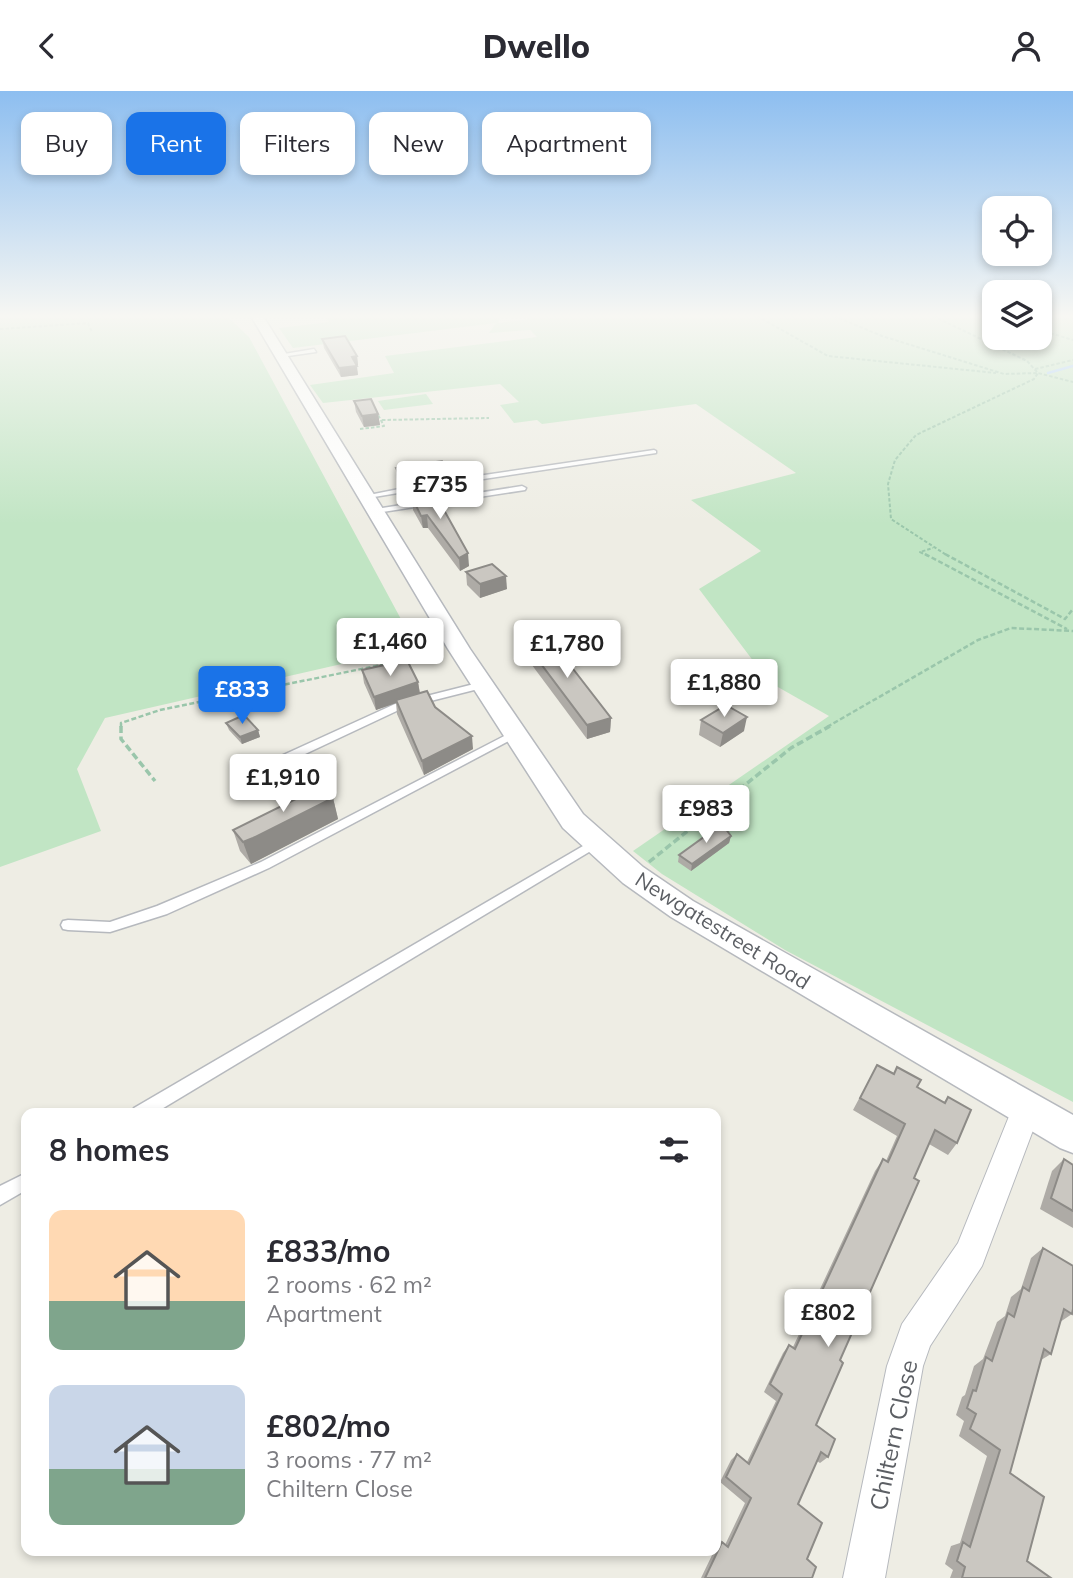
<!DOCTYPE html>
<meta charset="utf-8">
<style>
body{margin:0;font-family:Mulish,sans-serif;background:#f7f7f7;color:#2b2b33;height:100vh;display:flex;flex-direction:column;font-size:26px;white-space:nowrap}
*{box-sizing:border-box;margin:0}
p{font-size:23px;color:#7c7c81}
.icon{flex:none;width:38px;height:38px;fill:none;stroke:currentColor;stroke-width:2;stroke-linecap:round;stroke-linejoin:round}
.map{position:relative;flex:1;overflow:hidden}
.panel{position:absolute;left:21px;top:1017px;width:700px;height:448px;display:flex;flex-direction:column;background:#fff;border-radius:14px;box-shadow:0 4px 10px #0003}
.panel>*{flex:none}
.top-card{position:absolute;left:21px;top:21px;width:700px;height:63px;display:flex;gap:14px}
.buttons{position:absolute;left:982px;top:105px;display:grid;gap:14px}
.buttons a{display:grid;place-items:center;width:70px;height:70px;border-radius:14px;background:#fff;box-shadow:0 4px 10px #0003;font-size:35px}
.price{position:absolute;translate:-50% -60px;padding:0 16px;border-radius:7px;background:#fff;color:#222;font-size:23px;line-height:46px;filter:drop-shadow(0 2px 4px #0008)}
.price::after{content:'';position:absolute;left:50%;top:42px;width:21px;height:16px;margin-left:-10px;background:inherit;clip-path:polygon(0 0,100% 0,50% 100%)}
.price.active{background:#1a73e8;color:#fff}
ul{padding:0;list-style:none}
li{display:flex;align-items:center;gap:21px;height:175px;padding:0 28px}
li span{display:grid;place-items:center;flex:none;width:196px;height:140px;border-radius:14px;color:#555}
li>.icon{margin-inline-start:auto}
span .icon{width:84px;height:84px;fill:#fffc;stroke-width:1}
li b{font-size:30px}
h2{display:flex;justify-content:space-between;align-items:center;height:84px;padding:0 28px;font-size:30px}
.chip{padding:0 24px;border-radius:14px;background:#fff;box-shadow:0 4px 10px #0003;font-size:24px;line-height:63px}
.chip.active{background:#1a73e8;color:#fff}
header{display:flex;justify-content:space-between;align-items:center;height:91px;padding:0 28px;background:#fff;font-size:32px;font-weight:800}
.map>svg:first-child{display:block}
.green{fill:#c1e5c4}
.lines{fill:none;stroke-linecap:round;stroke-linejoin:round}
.stream{stroke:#a5cefd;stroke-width:2.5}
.service-casing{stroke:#b6b9be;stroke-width:3}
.minor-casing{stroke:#b6b9be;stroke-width:2}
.tertiary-casing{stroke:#b6b9be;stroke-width:3}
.path-far2{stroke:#9ac6ab;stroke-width:2;stroke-dasharray:3.5 2;stroke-linecap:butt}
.path-far1{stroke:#9ac6ab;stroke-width:2.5;stroke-dasharray:5 2.5;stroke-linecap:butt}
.path{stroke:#9ac6ab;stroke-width:3.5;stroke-dasharray:7 3.5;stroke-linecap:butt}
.service{fill:#fff;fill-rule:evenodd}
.minor{fill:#fff;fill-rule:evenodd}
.tertiary{fill:#fff;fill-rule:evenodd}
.wall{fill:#aeaba6}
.shaded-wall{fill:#8d8b87}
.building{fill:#cac7c1;stroke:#8d8b87;stroke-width:2}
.labels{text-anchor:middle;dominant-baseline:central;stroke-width:5;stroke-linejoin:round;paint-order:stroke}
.street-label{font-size:21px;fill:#5c5f64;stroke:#fff}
.near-street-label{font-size:24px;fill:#5c5f64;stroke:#fff}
</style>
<header><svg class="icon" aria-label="back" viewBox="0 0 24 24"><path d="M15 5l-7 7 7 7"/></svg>Dwello<svg class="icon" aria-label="person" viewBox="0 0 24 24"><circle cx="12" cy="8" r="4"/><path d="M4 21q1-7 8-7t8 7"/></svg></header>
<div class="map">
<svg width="1073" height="1487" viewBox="0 0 1073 1487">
<rect width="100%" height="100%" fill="#eeede4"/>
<g class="green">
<path d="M 0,225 L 227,225 L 249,246 L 416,556 L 105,627 L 77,678 L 101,740 L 0,776 Z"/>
<path d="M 326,225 L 501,225 L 498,232 L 529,228 L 529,225 L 994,225 L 994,247 L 1040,247 L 1040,225 L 1073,225 L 1073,1011 L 785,859 L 662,783 L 633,760 L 829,625 L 769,591 L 699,498 L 761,460 L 691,409 L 796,382 L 696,313 L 542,333 L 537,329 L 514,332 L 500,314 L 519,311 L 500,293 L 323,312 L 310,294 L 394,282 L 385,265 L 537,246 L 530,239 L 489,242 L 496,232 L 293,257 L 279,237 L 329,231 Z"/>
<path d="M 426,303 L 433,313 L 384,319 L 378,310 Z"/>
</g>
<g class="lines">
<path class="stream" d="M 1048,282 L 1073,275"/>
<defs>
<g id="service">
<path d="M 314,258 L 316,261 L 281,266 L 278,264 Z"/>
<path d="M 654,359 L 656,360 L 656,362 L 437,395 L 433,393 L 437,391 Z"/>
<path d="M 419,394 L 423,396 L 422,398 L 368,407 L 364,405 Z"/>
<path d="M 522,395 L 526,397 L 525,399 L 376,422 L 372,420 L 376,418 Z"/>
<path d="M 482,591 L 486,592 L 486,596 L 403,617 L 254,687 L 246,687 L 244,684 L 246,681 L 395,613 Z"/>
<path d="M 514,640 L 518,641 L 519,643 L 518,645 L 269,777 L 167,823 L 110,841 L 68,839 L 63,838 L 61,834 L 63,830 L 68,829 L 110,831 L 157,815 L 261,771 Z"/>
<path d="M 595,748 L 601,752 L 599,755 L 155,1022 L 132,1022 L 134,1017 Z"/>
<path d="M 26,1082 L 26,1099 L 0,1114 L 0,1095 Z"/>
</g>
<path id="minor" d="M 1026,1004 L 1036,1008 L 1041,1018 L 982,1175 L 930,1255 L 923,1275 L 885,1487 L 843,1487 L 887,1275 L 902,1233 L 958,1152 L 1016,1008 Z"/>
<path id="tertiary" d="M 251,225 L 263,225 L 470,558 L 583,723 L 643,776 L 693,810 L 1073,1024 L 1073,1062 L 1060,1057 L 671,826 L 623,792 L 563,737 L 448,558 Z"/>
</defs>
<use href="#service" class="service-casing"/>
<use href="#minor" class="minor-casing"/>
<use href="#tertiary" class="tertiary-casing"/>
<g class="path-far2">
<path d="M 757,225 L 828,265 L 996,282"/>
<path d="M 834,225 L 882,245 L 1004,283 L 1038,282 L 1034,288 L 916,344 L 895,369 L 888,393 L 891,428 L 948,465"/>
<path d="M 933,225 L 1027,270 L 1038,282 L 1073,291"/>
<path d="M 991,225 L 994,225"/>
<path d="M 0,238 L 88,232 L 92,241"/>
<path d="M 1040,239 L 1073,249"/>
<path d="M 1035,278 L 1073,269"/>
<path d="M 382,329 L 489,327"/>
<path d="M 360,338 L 384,335 L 377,322"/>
<path d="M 928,465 L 920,461 L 933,457"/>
</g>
<g class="path-far1">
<path d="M 925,463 L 1067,538"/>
<path d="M 945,463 L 1065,528 L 1073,518"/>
<path d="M 121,636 L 121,632 L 160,619 L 440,562"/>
<path d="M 827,636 L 978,549 L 1011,537 L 1073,540"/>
</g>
<g class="path">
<path d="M 121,635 L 121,648 L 155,690"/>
<path d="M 649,771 L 791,657 L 830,635"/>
</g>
<use href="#service" class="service"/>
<use href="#minor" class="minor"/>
<use href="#tertiary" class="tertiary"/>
</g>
<g class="wall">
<path d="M 322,248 L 357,265 L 358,274 L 356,274 L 358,284 L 341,286 L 324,257 Z"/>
<path d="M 354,310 L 378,323 L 380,334 L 364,336 L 356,321 Z"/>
<path d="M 446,376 L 447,388 L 400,395 L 397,389 L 396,377 Z"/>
<path d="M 404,398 L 456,403 L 437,406 L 469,475 L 460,480 L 428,437 L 423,437 L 413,419 L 413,410 L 408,410 L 405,404 Z"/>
<path d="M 466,481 L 507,498 L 480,507 L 467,494 Z"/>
<path d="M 523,549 L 611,627 L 610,641 L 587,648 L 523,562 Z"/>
<path d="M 362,579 L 418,591 L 420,602 L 435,616 L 473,658 L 424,684 L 397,623 L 396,612 L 376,619 L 364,592 Z"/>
<path d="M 701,629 L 744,640 L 720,656 L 699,644 Z"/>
<path d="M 226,632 L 258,639 L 260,646 L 242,653 L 229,639 Z"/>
<path d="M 333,707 L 338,728 L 251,773 L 240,760 L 233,739 Z"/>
<path d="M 731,745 L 729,752 L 691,780 L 678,771 L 679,764 Z"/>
<path d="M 877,974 L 944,1011 L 948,1006 L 957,1052 L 948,1064 L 929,1053 L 914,1087 L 840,1269 L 816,1334 L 828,1366 L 820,1372 L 817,1370 L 798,1413 L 807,1468 L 812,1487 L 701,1487 L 714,1460 L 716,1460 L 716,1455 L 722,1451 L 725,1454 L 745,1412 L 720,1391 L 731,1369 L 737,1363 L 747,1371 L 776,1310 L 764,1301 L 783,1262 L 789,1254 L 793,1256 L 875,1080 L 883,1068 L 886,1070 L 897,1045 L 853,1019 Z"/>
<path d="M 1064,1068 L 1073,1074 L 1073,1137 L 1040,1118 L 1052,1080 Z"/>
<path d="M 1043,1157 L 1072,1223 L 1060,1231 L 1051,1263 L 1041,1269 L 1010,1382 L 1027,1470 L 1051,1487 L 950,1487 L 953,1479 L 945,1473 L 951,1455 L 960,1452 L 987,1365 L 959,1345 L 964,1330 L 956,1324 L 962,1306 L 965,1304 L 974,1275 L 983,1268 L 997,1231 L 1005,1225 L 1011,1206 L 1021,1198 L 1031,1167 Z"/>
</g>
<g class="shaded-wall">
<path d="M 357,265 L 358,274 L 353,274 L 352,266 Z"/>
<path d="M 357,275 L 358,284 L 341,286 L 339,277 Z"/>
<path d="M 378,323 L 380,334 L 364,336 L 362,325 Z"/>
<path d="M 446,376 L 447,388 L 400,395 L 399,383 Z"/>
<path d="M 455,397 L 456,403 L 414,409 L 412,406 L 413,410 L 408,410 L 407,404 Z"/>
<path d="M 427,424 L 428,437 L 423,437 L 421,425 Z"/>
<path d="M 468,462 L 469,475 L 460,480 L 459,467 Z"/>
<path d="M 506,485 L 507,498 L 480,507 L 480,493 Z"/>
<path d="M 418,591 L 420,604 L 396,609 L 396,612 L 376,619 L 374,606 Z"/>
<path d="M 747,626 L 744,640 L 720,656 L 723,642 Z"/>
<path d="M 611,627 L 610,641 L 587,648 L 587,634 Z"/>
<path d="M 258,639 L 260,646 L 242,653 L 240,646 Z"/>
<path d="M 472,645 L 473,658 L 424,684 L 422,670 Z"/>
<path d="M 333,707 L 338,728 L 251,773 L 243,751 Z"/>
<path d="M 731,745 L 729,752 L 691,780 L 692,773 Z"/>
</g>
<g class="building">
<path d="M 345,245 L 357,265 L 352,266 L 357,275 L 339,277 L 322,248 Z"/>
<path d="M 371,308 L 378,323 L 362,325 L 354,310 Z"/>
<path d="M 442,370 L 446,376 L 399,383 L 396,377 Z"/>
<path d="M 452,390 L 455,397 L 407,404 L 404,398 Z"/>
<path d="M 435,403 L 468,462 L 459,467 L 427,424 L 421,425 L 412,406 Z"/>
<path d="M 492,473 L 506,485 L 480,493 L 466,481 Z"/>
<path d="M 546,543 L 611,627 L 587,634 L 523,549 Z"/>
<path d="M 407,569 L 418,591 L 374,606 L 362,579 Z"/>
<path d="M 427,600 L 435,616 L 472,645 L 422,670 L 396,609 Z"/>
<path d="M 726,614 L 747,626 L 723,642 L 701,629 Z"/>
<path d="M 244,624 L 258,639 L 240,646 L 226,632 Z"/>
<path d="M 322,695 L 333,707 L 253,747 L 243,751 L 233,739 Z"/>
<path d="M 722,733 L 731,745 L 692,773 L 679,764 Z"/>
<path d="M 877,974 L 894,983 L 897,976 L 921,989 L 917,996 L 945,1012 L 948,1006 L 971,1019 L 957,1052 L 935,1039 L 914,1087 L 919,1090 L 840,1269 L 843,1272 L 816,1334 L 835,1348 L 828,1366 L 821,1361 L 798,1413 L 822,1432 L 807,1468 L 816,1476 L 812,1487 L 705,1487 L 722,1451 L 728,1456 L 751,1407 L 726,1386 L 737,1363 L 749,1373 L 782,1303 L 770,1293 L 789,1254 L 795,1258 L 883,1068 L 888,1071 L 905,1033 L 860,1007 Z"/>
<path d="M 1064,1068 L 1073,1074 L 1073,1120 L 1051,1107 Z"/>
<path d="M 1043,1157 L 1073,1175 L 1073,1218 L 1072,1223 L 1064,1218 L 1051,1263 L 1044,1258 L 1010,1382 L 1044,1406 L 1027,1470 L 1051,1487 L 962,1487 L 965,1476 L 957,1470 L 963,1451 L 970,1456 L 1000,1359 L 970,1338 L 976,1323 L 967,1317 L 973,1299 L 976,1300 L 986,1266 L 992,1270 L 1008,1222 L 1014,1226 L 1023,1196 L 1029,1200 Z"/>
</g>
<linearGradient id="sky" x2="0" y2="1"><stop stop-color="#8dbef0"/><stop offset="0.52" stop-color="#f7f7f3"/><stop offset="1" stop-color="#f7f7f3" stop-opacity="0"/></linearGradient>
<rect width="1073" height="433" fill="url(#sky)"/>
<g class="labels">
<g class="street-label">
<text transform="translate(723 839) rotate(32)">Newgatestreet Road</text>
</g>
<g class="near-street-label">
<text transform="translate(893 1344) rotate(-78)">Chiltern Close</text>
</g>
</g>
</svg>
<div class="buttons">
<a><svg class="icon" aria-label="locate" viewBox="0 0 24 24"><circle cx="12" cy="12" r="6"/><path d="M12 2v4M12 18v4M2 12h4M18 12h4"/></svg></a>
<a><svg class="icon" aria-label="layers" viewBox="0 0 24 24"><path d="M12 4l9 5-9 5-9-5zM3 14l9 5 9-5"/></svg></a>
</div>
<b class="price" style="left:440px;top:430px">£735</b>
<b class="price" style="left:390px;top:587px">£1,460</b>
<b class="price" style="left:567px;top:589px">£1,780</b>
<b class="price" style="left:724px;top:628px">£1,880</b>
<b class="price active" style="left:242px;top:635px">£833</b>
<b class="price" style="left:283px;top:723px">£1,910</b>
<b class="price" style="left:706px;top:754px">£983</b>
<b class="price" style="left:828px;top:1258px">£802</b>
<div class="top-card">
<a class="chip">Buy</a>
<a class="chip active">Rent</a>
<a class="chip">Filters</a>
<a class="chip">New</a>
<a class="chip">Apartment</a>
</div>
<section class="panel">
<h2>8 homes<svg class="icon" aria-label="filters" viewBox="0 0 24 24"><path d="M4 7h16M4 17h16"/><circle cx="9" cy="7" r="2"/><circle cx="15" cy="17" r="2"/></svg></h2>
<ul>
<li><span style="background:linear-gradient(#ffd9b3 65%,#7fa58c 0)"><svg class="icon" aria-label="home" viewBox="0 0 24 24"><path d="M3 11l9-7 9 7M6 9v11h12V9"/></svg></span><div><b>£833/mo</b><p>2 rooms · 62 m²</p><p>Apartment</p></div></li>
<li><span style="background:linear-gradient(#c9d6e8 60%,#7fa58c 0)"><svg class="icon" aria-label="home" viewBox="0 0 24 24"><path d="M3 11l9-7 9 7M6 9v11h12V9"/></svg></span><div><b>£802/mo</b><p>3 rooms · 77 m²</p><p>Chiltern Close</p></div></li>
</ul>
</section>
</div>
